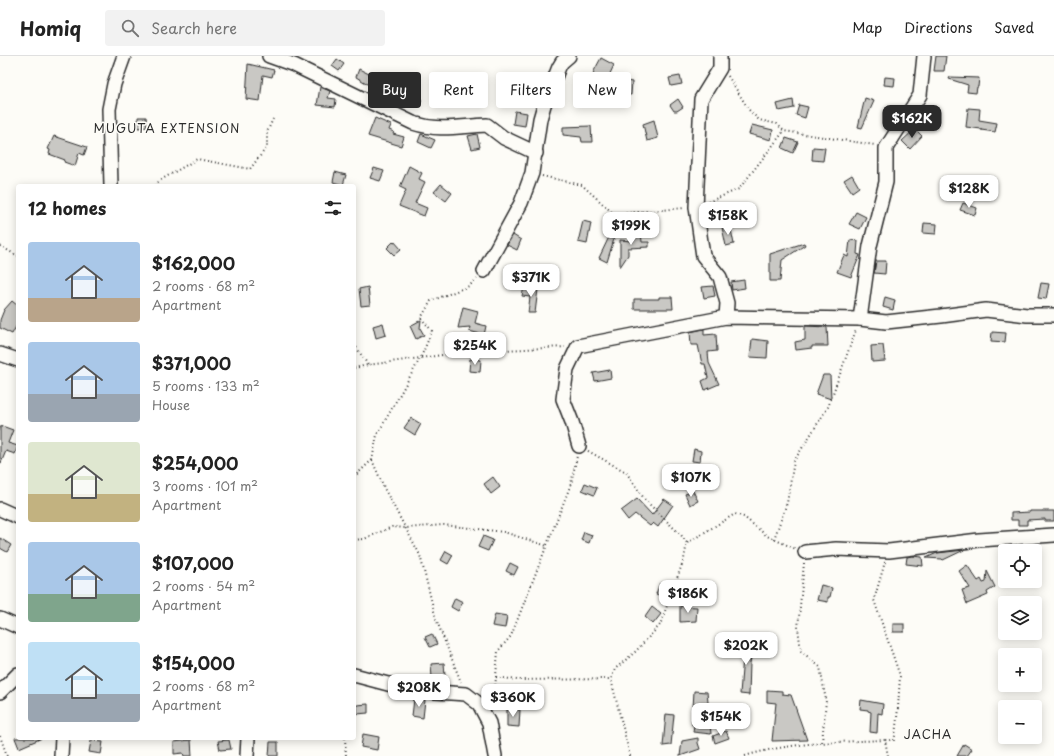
<!DOCTYPE html>
<meta charset="utf-8">
<style>
body{margin:0;font-family:"Playpen Sans",sans-serif;background:#f2f2f2;color:#222;height:100vh;display:flex;flex-direction:column;font-size:15px;white-space:nowrap}
*{box-sizing:border-box;margin:0}
p{font-size:13px;color:#767676}
.icon{flex:none;width:22px;height:22px;fill:none;stroke:currentColor;stroke-width:2;stroke-linecap:round;stroke-linejoin:round}
.map{position:relative;flex:1;overflow:hidden}
.sheet{position:absolute;left:16px;top:128px;width:340px;height:556px;display:flex;flex-direction:column;background:#fff;border-radius:4px;box-shadow:0 2px 10px #0003}
.sheet>*{flex:none}
.hud{position:absolute;left:368px;top:16px;width:380px;height:36px;display:flex;gap:8px}
.tools{position:absolute;left:998px;top:488px;display:grid;gap:8px}
.tools a{display:grid;place-items:center;width:44px;height:44px;border-radius:4px;background:#fff;box-shadow:0 2px 10px #0003;font-size:20px}
.price{position:absolute;translate:-50% -34px;padding:0 9px;border-radius:8px;background:#fff;color:#222;font-size:13px;line-height:26px;filter:drop-shadow(0 1px 2px #0008)}
.price::after{content:'';position:absolute;left:50%;top:24px;width:12px;height:9px;margin-left:-6px;background:inherit;clip-path:polygon(0 0,100% 0,50% 100%)}
.price.selected{background:#2b2b2b;color:#fff}
ul{padding:0;list-style:none}
li{display:flex;align-items:center;gap:12px;height:100px;padding:0 12px}
li span{display:grid;place-items:center;flex:none;width:112px;height:80px;border-radius:4px;color:#555}
li>.icon{margin-inline-start:auto}
span .icon{width:48px;height:48px;fill:#fffc;stroke-width:1}
li b{font-size:17px}
h2{display:flex;justify-content:space-between;align-items:center;height:48px;padding:0 12px;font-size:17px}
.pill{padding:0 14px;border-radius:4px;background:#fff;box-shadow:0 2px 10px #0003;font-size:14px;line-height:36px}
.pill.selected{background:#2b2b2b;color:#fff}
header{display:flex;align-items:center;gap:24px;box-sizing:border-box;height:56px;padding:0 20px;background:#fff;border-bottom:1px solid #e0e0e0}
header strong{font-size:19px}
nav{display:flex;gap:22px;margin-inline-start:auto;font-size:14px}
.search{width:280px;height:36px;background:#f2f2f2;display:flex;align-items:center;gap:10px;box-sizing:border-box;padding:0 14px;border-radius:4px;color:#767676;font-size:15px}
.map>svg:first-child{display:block}
.building{fill:#c9c8c4;stroke:#2b2b2b}
.lines{fill:none;stroke-linecap:round;stroke-linejoin:round}
.minor-casing{stroke:#2b2b2b;stroke-width:16}
.path{stroke:#2b2b2b;stroke-width:2;stroke-dasharray:1 3;stroke-linecap:butt}
.minor{stroke:#fdfcf7;stroke-width:13}
.labels{text-anchor:middle;dominant-baseline:central;stroke-width:3;stroke-linejoin:round;paint-order:stroke}
.neighbourhood-label{font-size:12px;letter-spacing:1px;fill:#2b2b2b;stroke:#fdfcf7}
</style>
<header>
<strong>Homiq</strong>
<div class="search"><svg class="icon" aria-label="search" viewBox="0 0 24 24"><circle cx="10" cy="10" r="6"/><path d="M15 15l6 6"/></svg>Search here</div>
<nav><a>Map</a><a>Directions</a><a>Saved</a></nav>
</header>
<div class="map">
<svg width="1054" height="700" viewBox="0 0 1054 700">
<rect width="100%" height="100%" fill="#fdfcf7"/>
<filter id="ink" filterUnits="userSpaceOnUse"><feTurbulence type="fractalNoise" baseFrequency=".025" numOctaves="2"/><feDisplacementMap in="SourceGraphic" scale="8" xChannelSelector="R" yChannelSelector="G"/><feConvolveMatrix kernelMatrix="1 2 1 2 8 2 1 2 1" color-interpolation-filters="sRGB"/></filter>
<g filter="url(#ink)">
<g class="building">
<path d="M 936,0 L 946,0 L 944,15 L 934,15 Z"/>
<path d="M 601,2 L 614,9 L 608,22 L 632,26 L 631,39 L 613,37 L 611,48 L 599,47 L 603,26 L 592,23 L 594,15 Z"/>
<path d="M 337,3 L 344,8 L 339,15 L 332,10 Z"/>
<path d="M 248,8 L 274,14 L 272,21 L 263,19 L 260,45 L 246,43 Z"/>
<path d="M 359,13 L 373,20 L 374,18 L 406,35 L 408,30 L 415,34 L 412,38 L 422,44 L 419,50 L 380,31 L 378,34 L 356,21 Z"/>
<path d="M 680,20 L 682,28 L 671,30 L 669,22 Z"/>
<path d="M 885,21 L 895,22 L 894,30 L 884,29 Z"/>
<path d="M 950,21 L 979,22 L 978,31 L 977,31 L 976,37 L 967,36 L 968,29 L 949,23 Z"/>
<path d="M 320,31 L 330,35 L 328,42 L 336,43 L 335,51 L 317,49 Z"/>
<path d="M 865,42 L 874,45 L 862,72 L 858,71 Z"/>
<path d="M 678,43 L 683,51 L 677,55 L 674,55 L 670,49 Z"/>
<path d="M 793,44 L 794,52 L 779,55 L 777,48 Z"/>
<path d="M 799,49 L 808,51 L 805,62 L 796,59 Z"/>
<path d="M 968,52 L 980,53 L 979,64 L 997,67 L 995,76 L 981,74 L 981,73 L 966,71 Z"/>
<path d="M 515,55 L 527,57 L 525,70 L 513,68 Z"/>
<path d="M 138,61 L 146,61 L 147,71 L 138,72 Z"/>
<path d="M 375,62 L 391,69 L 389,74 L 394,76 L 393,78 L 404,81 L 401,90 L 368,80 Z"/>
<path d="M 654,64 L 658,82 L 647,85 L 643,68 Z"/>
<path d="M 752,69 L 773,74 L 771,84 L 749,78 Z"/>
<path d="M 591,70 L 592,86 L 582,86 L 581,81 L 563,79 L 563,71 Z"/>
<path d="M 915,73 L 922,80 L 910,93 L 902,85 Z"/>
<path d="M 421,78 L 435,84 L 431,92 L 418,86 Z"/>
<path d="M 477,78 L 480,91 L 472,93 L 468,80 Z"/>
<path d="M 54,80 L 87,91 L 84,99 L 79,97 L 75,110 L 64,106 L 65,104 L 49,98 L 50,94 L 48,93 Z"/>
<path d="M 786,82 L 798,86 L 793,97 L 782,92 Z"/>
<path d="M 813,91 L 825,92 L 823,105 L 812,104 Z"/>
<path d="M 409,110 L 422,117 L 419,123 L 425,126 L 415,147 L 427,152 L 424,160 L 399,150 L 406,134 L 400,131 Z"/>
<path d="M 374,112 L 384,115 L 380,125 L 370,122 Z"/>
<path d="M 335,116 L 346,119 L 343,129 L 333,126 Z"/>
<path d="M 852,119 L 859,131 L 852,136 L 844,124 Z"/>
<path d="M 441,128 L 452,137 L 446,145 L 434,136 Z"/>
<path d="M 963,147 L 977,152 L 975,159 L 960,154 Z"/>
<path d="M 856,156 L 866,161 L 860,173 L 849,168 Z"/>
<path d="M 583,165 L 591,167 L 587,188 L 578,186 Z"/>
<path d="M 924,167 L 937,168 L 936,178 L 923,177 Z"/>
<path d="M 730,169 L 734,188 L 726,190 L 722,171 Z"/>
<path d="M 641,176 L 642,186 L 649,186 L 649,191 L 628,192 L 628,199 L 620,211 L 620,184 L 633,185 L 632,177 Z"/>
<path d="M 513,179 L 521,184 L 517,194 L 507,189 Z"/>
<path d="M 609,181 L 614,183 L 607,206 L 599,202 Z"/>
<path d="M 850,184 L 858,185 L 857,198 L 860,199 L 851,221 L 837,216 L 844,199 L 848,201 Z"/>
<path d="M 394,185 L 401,193 L 394,199 L 387,192 Z"/>
<path d="M 804,187 L 805,189 L 782,204 L 780,225 L 770,225 L 770,198 Z"/>
<path d="M 876,205 L 886,205 L 885,218 L 874,217 Z"/>
<path d="M 744,224 L 745,232 L 732,234 L 731,226 Z"/>
<path d="M 1041,227 L 1049,228 L 1046,243 L 1038,242 Z"/>
<path d="M 713,230 L 715,240 L 704,242 L 702,231 Z"/>
<path d="M 368,231 L 370,249 L 361,250 L 359,233 Z"/>
<path d="M 524,231 L 538,233 L 535,257 L 528,257 L 530,241 L 522,240 Z"/>
<path d="M 659,241 L 672,241 L 673,253 L 634,253 L 634,243 L 659,243 Z"/>
<path d="M 885,241 L 895,244 L 893,254 L 883,251 Z"/>
<path d="M 12,245 L 18,250 L 18,267 L 12,278 L 0,272 L 0,264 L 4,254 Z"/>
<path d="M 463,251 L 478,255 L 475,267 L 486,270 L 484,279 L 469,275 L 470,271 L 458,272 Z"/>
<path d="M 421,264 L 420,272 L 424,279 L 416,283 L 410,270 Z"/>
<path d="M 383,267 L 386,279 L 376,282 L 373,270 Z"/>
<path d="M 805,270 L 827,271 L 828,290 L 812,290 L 812,292 L 796,294 L 795,286 L 805,284 Z"/>
<path d="M 704,273 L 704,279 L 716,278 L 717,295 L 708,296 L 709,307 L 719,328 L 705,334 L 702,325 L 708,322 L 705,308 L 702,308 L 698,289 L 691,289 L 690,276 Z"/>
<path d="M 992,276 L 1006,277 L 1005,286 L 991,285 Z"/>
<path d="M 752,283 L 768,285 L 767,302 L 750,301 Z"/>
<path d="M 883,289 L 885,305 L 872,306 L 871,290 Z"/>
<path d="M 470,303 L 481,304 L 480,316 L 469,315 Z"/>
<path d="M 610,314 L 611,322 L 595,325 L 593,317 Z"/>
<path d="M 823,319 L 830,319 L 831,343 L 816,338 Z"/>
<path d="M 411,362 L 421,368 L 415,379 L 404,372 Z"/>
<path d="M 2,370 L 13,374 L 8,387 L 18,390 L 15,398 L 6,395 L 1,407 L 0,407 L 0,371 L 2,371 Z"/>
<path d="M 694,393 L 701,395 L 700,406 L 692,405 Z"/>
<path d="M 493,421 L 500,431 L 491,438 L 484,428 Z"/>
<path d="M 585,427 L 597,432 L 594,439 L 582,434 Z"/>
<path d="M 693,435 L 698,445 L 690,449 L 685,438 Z"/>
<path d="M 637,443 L 652,459 L 664,443 L 673,449 L 658,471 L 653,467 L 650,470 L 635,458 L 628,464 L 621,455 Z"/>
<path d="M 1030,455 L 1054,455 L 1054,465 L 1045,465 L 1045,463 L 1027,464 L 1027,469 L 1018,469 L 1018,464 L 1011,464 L 1011,457 L 1030,456 Z"/>
<path d="M 584,476 L 592,479 L 589,487 L 581,484 Z"/>
<path d="M 483,480 L 493,484 L 488,495 L 478,491 Z"/>
<path d="M 0,482 L 11,489 L 7,496 L 0,492 Z"/>
<path d="M 964,494 L 943,504 L 942,503 L 926,502 L 937,497 Z"/>
<path d="M 446,495 L 453,499 L 448,508 L 441,504 Z"/>
<path d="M 912,500 L 922,501 L 923,510 L 906,508 L 907,501 Z"/>
<path d="M 510,507 L 518,511 L 514,519 L 506,515 Z"/>
<path d="M 967,509 L 978,525 L 981,523 L 983,527 L 986,526 L 987,515 L 995,531 L 987,536 L 988,539 L 967,548 L 962,534 L 970,532 L 959,515 Z"/>
<path d="M 660,527 L 670,531 L 667,542 L 656,538 Z"/>
<path d="M 821,529 L 832,532 L 830,541 L 828,541 L 828,546 L 817,544 Z"/>
<path d="M 455,542 L 463,546 L 458,555 L 451,551 Z"/>
<path d="M 680,550 L 697,551 L 696,565 L 680,566 Z"/>
<path d="M 652,551 L 661,558 L 653,568 L 645,561 Z"/>
<path d="M 495,558 L 507,560 L 505,572 L 492,570 Z"/>
<rect x="893" y="568" width="11" height="8"/>
<path d="M 432,578 L 437,588 L 430,591 L 425,581 Z"/>
<path d="M 742,585 L 754,587 L 750,607 L 749,639 L 740,638 L 743,601 L 739,600 Z"/>
<path d="M 444,607 L 445,620 L 432,622 L 431,608 Z"/>
<path d="M 767,634 L 782,635 L 782,638 L 791,639 L 807,684 L 772,685 L 776,647 L 767,646 Z"/>
<path d="M 694,635 L 707,636 L 711,678 L 693,676 L 694,669 L 692,669 Z"/>
<path d="M 414,643 L 425,644 L 423,662 L 412,660 Z"/>
<path d="M 861,644 L 883,648 L 882,658 L 878,657 L 877,677 L 870,676 L 871,656 L 868,655 L 868,654 L 860,653 Z"/>
<path d="M 368,648 L 368,657 L 357,658 L 357,649 Z"/>
<path d="M 507,653 L 520,654 L 519,671 L 507,670 Z"/>
<path d="M 666,658 L 674,659 L 671,689 L 663,690 Z"/>
<path d="M 726,675 L 729,682 L 715,687 L 713,680 Z"/>
<path d="M 363,678 L 379,681 L 377,694 L 361,691 Z"/>
<path d="M 15,682 L 42,682 L 19,692 Z"/>
<path d="M 698,682 L 698,687 L 700,693 L 680,700 L 682,685 Z"/>
<path d="M 191,684 L 192,700 L 184,700 L 183,697 L 174,698 L 174,686 Z"/>
<path d="M 229,684 L 231,693 L 220,694 L 218,685 Z"/>
<path d="M 91,685 L 103,686 L 101,698 L 89,696 Z"/>
<path d="M 270,686 L 278,686 L 278,700 L 269,700 Z"/>
<path d="M 964,688 L 972,693 L 967,700 L 957,700 Z"/>
</g>
<g class="lines">
<defs>
<g id="minor">
<path d="M 269,0 L 294,9 L 413,67 C 441,76 459,70 487,69 L 504,82 L 536,97"/>
<path d="M 720,0 L 720,12 L 701,43 L 696,151 L 703,200 L 720,221 L 727,247 L 726,261"/>
<path d="M 111,130 L 109,53 L 114,28 L 124,0"/>
<path d="M 484,215 L 521,147 L 532,117 L 540,63 L 544,49 L 559,11 L 562,6 L 569,0"/>
<path d="M 860,263 L 870,190 L 886,126 L 886,92 L 920,39 L 924,0"/>
<path d="M 0,298 L 18,304"/>
<path d="M 579,390 L 572,366 L 563,343 L 567,313 L 578,290 L 726,261 L 860,263 L 886,266 L 941,260 L 986,254 L 1027,259 L 1054,259"/>
<path d="M 0,453 L 18,461"/>
<path d="M 805,496 L 836,493 L 889,495 L 979,484 L 1054,479"/>
<path d="M 0,563 L 18,571"/>
<path d="M 354,619 L 388,628 L 436,636 L 466,638 L 479,648 L 489,667 L 495,700"/>
<path d="M 0,636 L 18,618"/>
<path d="M 61,700 L 62,682"/>
<path d="M 247,700 L 248,682"/>
</g>
</defs>
<use href="#minor" class="minor-casing"/>
<g class="path">
<path d="M 728,20 L 749,54 L 759,64 L 777,68 L 784,75 L 875,89"/>
<path d="M 542,120 L 582,129 L 614,158 L 685,152"/>
<path d="M 156,130 L 159,125 L 197,103 L 250,113 L 267,91 L 267,76 L 273,63"/>
<path d="M 708,146 L 739,133 L 784,75"/>
<path d="M 0,190 L 18,200"/>
<path d="M 354,288 L 368,309"/>
<path d="M 354,312 L 368,309 L 465,296 L 565,291"/>
<path d="M 588,395 L 626,416 L 645,444 L 681,479 L 687,487"/>
<path d="M 372,404 L 385,434 L 420,499 L 436,563 L 461,626"/>
<path d="M 354,421 L 372,404 L 377,379 L 421,301 L 432,275 L 421,262 L 431,245 L 469,230 L 477,223"/>
<path d="M 774,483 L 787,447 L 794,405 L 828,351 L 856,274"/>
<path d="M 354,484 L 364,483 L 392,471 L 406,472 L 444,469 L 504,476 L 547,490"/>
<path d="M 885,506 L 874,544 L 900,620 L 898,652 L 895,680 L 894,684 L 885,684 L 888,700"/>
<path d="M 804,507 L 798,572 L 801,595 L 820,611 L 826,645 L 822,686"/>
<path d="M 496,621 L 517,624 L 611,623"/>
<path d="M 486,641 L 495,633 L 498,595 L 511,580 L 571,428 L 577,400"/>
<path d="M 0,680 L 7,700"/>
<path d="M 345,682 L 346,700"/>
<path d="M 630,700 L 611,623 L 615,613 L 635,596 L 660,569 L 684,503 L 687,487 L 735,458 L 744,461 L 767,480 L 796,493"/>
<path d="M 745,700 C 791,686 838,686 885,684"/>
</g>
<use href="#minor" class="minor"/>
</g>
</g>
<g class="labels">
<g class="neighbourhood-label">
<text x="167" y="72">MUGUTA EXTENSION</text>
<text x="928" y="678">JACHA</text>
</g>
</g>
</svg>
<div class="tools">
<a><svg class="icon" aria-label="locate" viewBox="0 0 24 24"><circle cx="12" cy="12" r="6"/><path d="M12 2v4M12 18v4M2 12h4M18 12h4"/></svg></a>
<a><svg class="icon" aria-label="layers" viewBox="0 0 24 24"><path d="M12 4l9 5-9 5-9-5zM3 14l9 5 9-5"/></svg></a>
<a>+</a>
<a>−</a>
</div>
<b class="price selected" style="left:912px;top:83px">$162K</b>
<b class="price" style="left:969px;top:153px">$128K</b>
<b class="price" style="left:728px;top:180px">$158K</b>
<b class="price" style="left:631px;top:190px">$199K</b>
<b class="price" style="left:531px;top:242px">$371K</b>
<b class="price" style="left:475px;top:310px">$254K</b>
<b class="price" style="left:691px;top:442px">$107K</b>
<b class="price" style="left:688px;top:558px">$186K</b>
<b class="price" style="left:746px;top:610px">$202K</b>
<b class="price" style="left:419px;top:652px">$208K</b>
<b class="price" style="left:513px;top:662px">$360K</b>
<b class="price" style="left:721px;top:681px">$154K</b>
<div class="hud">
<a class="pill selected">Buy</a>
<a class="pill">Rent</a>
<a class="pill">Filters</a>
<a class="pill">New</a>
</div>
<section class="sheet">
<h2>12 homes<svg class="icon" aria-label="filters" viewBox="0 0 24 24"><path d="M4 7h16M4 17h16"/><circle cx="9" cy="7" r="2"/><circle cx="15" cy="17" r="2"/></svg></h2>
<ul>
<li><span style="background:linear-gradient(#a9c7e8 70%,#b9a48a 0)"><svg class="icon" aria-label="home" viewBox="0 0 24 24"><path d="M3 11l9-7 9 7M6 9v11h12V9"/></svg></span><div><b>$162,000</b><p>2 rooms · 68 m²</p><p>Apartment</p></div></li>
<li><span style="background:linear-gradient(#a9c7e8 65%,#9aa5b1 0)"><svg class="icon" aria-label="home" viewBox="0 0 24 24"><path d="M3 11l9-7 9 7M6 9v11h12V9"/></svg></span><div><b>$371,000</b><p>5 rooms · 133 m²</p><p>House</p></div></li>
<li><span style="background:linear-gradient(#dfe7d0 65%,#c2b280 0)"><svg class="icon" aria-label="home" viewBox="0 0 24 24"><path d="M3 11l9-7 9 7M6 9v11h12V9"/></svg></span><div><b>$254,000</b><p>3 rooms · 101 m²</p><p>Apartment</p></div></li>
<li><span style="background:linear-gradient(#a9c7e8 65%,#7fa58c 0)"><svg class="icon" aria-label="home" viewBox="0 0 24 24"><path d="M3 11l9-7 9 7M6 9v11h12V9"/></svg></span><div><b>$107,000</b><p>2 rooms · 54 m²</p><p>Apartment</p></div></li>
<li><span style="background:linear-gradient(#bfe0f5 65%,#9aa5b1 0)"><svg class="icon" aria-label="home" viewBox="0 0 24 24"><path d="M3 11l9-7 9 7M6 9v11h12V9"/></svg></span><div><b>$154,000</b><p>2 rooms · 68 m²</p><p>Apartment</p></div></li>
</ul>
</section>
</div>
